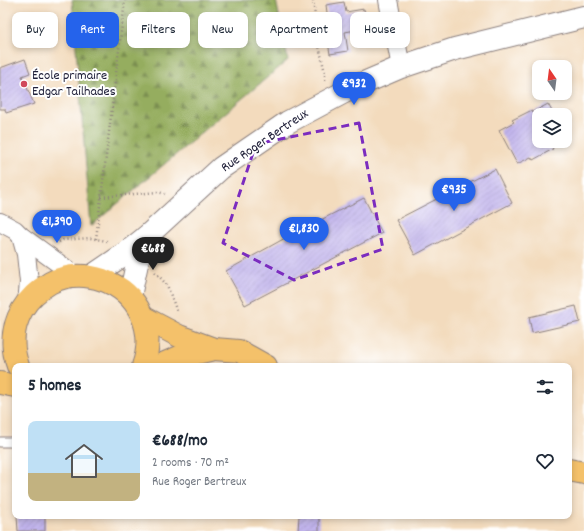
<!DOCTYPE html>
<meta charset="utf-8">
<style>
body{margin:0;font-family:Dekko,sans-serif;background:#f6f6f7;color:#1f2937;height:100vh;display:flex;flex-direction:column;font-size:15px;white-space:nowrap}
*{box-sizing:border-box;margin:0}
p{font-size:13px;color:#747a83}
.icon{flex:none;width:22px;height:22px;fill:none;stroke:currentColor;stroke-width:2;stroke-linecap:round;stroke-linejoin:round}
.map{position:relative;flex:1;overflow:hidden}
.sheet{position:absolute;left:12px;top:363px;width:560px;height:156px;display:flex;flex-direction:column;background:#fff;border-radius:8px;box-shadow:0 2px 6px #0003}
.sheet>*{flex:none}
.banner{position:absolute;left:12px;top:12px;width:560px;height:36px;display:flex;gap:8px}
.needle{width:26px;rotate:346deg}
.controls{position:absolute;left:532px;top:60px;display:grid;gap:8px}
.controls a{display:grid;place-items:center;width:40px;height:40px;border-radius:8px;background:#fff;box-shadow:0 2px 6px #0003;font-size:20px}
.price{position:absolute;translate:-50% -34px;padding:0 9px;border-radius:14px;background:#2563eb;color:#fff;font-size:13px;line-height:26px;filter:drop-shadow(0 1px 2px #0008)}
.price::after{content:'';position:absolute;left:50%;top:24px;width:12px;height:9px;margin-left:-6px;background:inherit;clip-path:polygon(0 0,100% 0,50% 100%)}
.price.current{background:#222;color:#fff}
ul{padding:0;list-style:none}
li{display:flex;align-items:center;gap:12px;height:100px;padding:0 16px}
li span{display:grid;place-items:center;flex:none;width:112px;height:80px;border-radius:8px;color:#555}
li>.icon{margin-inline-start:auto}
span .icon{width:48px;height:48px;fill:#fffc;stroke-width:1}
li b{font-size:17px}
h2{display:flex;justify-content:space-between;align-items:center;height:48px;padding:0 16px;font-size:17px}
.chip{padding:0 14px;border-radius:8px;background:#fff;box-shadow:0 2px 6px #0003;font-size:14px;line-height:36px}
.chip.current{background:#2563eb;color:#fff}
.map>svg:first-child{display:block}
.forest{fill:url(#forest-firs);stroke:#5c684d}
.building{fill:url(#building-hatch)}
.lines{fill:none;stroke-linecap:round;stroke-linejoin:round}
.service-casing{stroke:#8a7e7c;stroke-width:11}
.minor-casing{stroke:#8a7e7c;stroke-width:20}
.tertiary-casing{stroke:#8a7e7c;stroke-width:24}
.primary-casing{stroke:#8a7e7c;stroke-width:24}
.path{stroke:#8a7e7c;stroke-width:2.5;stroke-dasharray:1 3;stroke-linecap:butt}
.service{stroke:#fff;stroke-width:9}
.minor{stroke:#fff;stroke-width:18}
.tertiary{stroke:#fff;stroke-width:22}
.primary{stroke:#f4c16b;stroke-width:22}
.marked{fill:none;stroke:#7b2cbf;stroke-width:3;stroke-dasharray:8 5;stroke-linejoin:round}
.poi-dot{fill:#d1495b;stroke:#fff;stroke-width:1.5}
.labels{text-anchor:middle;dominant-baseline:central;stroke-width:4;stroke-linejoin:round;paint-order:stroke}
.poi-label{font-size:14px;fill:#22223b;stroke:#fff;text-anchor:start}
.street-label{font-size:14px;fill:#22223b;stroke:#fff}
</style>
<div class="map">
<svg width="584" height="531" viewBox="0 0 584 531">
<defs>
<pattern id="forest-firs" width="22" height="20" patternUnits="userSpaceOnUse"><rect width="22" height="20" fill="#95ad5f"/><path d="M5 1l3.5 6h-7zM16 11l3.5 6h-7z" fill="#798c50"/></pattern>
<pattern id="building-hatch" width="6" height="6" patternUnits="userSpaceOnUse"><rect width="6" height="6" fill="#c1b4ec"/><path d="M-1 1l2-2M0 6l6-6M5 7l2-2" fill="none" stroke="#a69acb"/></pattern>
</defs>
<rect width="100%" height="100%" fill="#fff"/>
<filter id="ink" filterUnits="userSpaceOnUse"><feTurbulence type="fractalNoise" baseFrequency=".025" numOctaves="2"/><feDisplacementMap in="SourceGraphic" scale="8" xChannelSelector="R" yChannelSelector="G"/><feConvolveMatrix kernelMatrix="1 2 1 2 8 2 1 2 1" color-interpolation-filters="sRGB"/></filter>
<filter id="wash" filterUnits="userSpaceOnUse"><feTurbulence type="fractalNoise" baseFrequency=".012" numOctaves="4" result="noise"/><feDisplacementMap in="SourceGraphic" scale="16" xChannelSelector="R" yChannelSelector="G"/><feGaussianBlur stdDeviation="0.9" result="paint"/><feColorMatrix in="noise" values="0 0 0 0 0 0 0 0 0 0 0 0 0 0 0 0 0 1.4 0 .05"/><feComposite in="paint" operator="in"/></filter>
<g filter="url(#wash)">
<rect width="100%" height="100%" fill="#f3dbbd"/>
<path class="forest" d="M 72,0 L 276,0 L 288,60 L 91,226 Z"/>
<g id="blocks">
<g class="building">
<path d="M 344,2 L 346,12 L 364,9 L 367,28 L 345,32 L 348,51 L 330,54 L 327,36 L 330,35 L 326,5 Z"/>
<path d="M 25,59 L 30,73 L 22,76 L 34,104 L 6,113 L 5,109 L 0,109 L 0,68 L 11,64 Z"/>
<path d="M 548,104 L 554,115 L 539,115 L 539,141 L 562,141 L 552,147 L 553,149 L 533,160 L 531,157 L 517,164 L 499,130 L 514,122 L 512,120 L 532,110 L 533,112 Z"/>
<path d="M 495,169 L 512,203 L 415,255 L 396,220 Z"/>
<path d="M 364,198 L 382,233 L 245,305 L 226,271 L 287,237 Z"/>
<path d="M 576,306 L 580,322 L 532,333 L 529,317 Z"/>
<path d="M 17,516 L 45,516 L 45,531 L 18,531 Z"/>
<path d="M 299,516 L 319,516 L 319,531 L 298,531 Z"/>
</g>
</g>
</g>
<g filter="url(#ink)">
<use href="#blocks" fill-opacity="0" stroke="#8a7e7c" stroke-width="1"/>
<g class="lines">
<defs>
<path id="service" d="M 0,442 L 15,442"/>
<g id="minor">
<path d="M 388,0 L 401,67"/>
<path d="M 0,222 L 15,230 L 21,236 L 76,276"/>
<path d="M 21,236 L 26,254 L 29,282 L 27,303"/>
</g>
<g id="tertiary">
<path d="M 92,276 L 126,253 L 146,237 L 221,168 L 288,122 L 352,88 L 401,67 L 455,49 L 584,17"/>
<path d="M 130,296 L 138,259 L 146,237"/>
</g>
<g id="primary">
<path d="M 143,317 L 179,336 L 214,349 L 239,351 L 266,366"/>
<path d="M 18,366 C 11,347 12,328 22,310 C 29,298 38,290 50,283 C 67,274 85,274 103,280 C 139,293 156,330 143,366"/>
<path d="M 158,366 L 179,357 L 214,349"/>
<path d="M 0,383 L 15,386"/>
<path d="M 569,470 L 584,473"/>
</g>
</defs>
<use href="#service" class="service-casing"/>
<use href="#minor" class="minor-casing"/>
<use href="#tertiary" class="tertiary-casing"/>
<use href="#primary" class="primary-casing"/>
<g class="path">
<path d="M 313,0 L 319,46 L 325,73 L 325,80"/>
<path d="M 101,197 L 158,192 L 165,194"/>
<path d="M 96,239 L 125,0"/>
<path d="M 59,242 L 63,240 L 90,238 L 107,241"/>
<path d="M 155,272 L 167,285 L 177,312"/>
</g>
<use href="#service" class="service"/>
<use href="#minor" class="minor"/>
<use href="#tertiary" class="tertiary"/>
<use href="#primary" class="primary"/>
</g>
</g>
<path class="marked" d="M 359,123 L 383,249 L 294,280 L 223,243 L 256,144 Z"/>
<circle class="poi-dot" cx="24" cy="84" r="4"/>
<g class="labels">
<g class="poi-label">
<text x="32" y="76">École primaire<tspan x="32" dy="16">Edgar Tailhades</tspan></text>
</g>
<g class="street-label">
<text transform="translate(265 141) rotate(-34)">Rue Roger Bertreux</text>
</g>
</g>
</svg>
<div class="controls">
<a><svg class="needle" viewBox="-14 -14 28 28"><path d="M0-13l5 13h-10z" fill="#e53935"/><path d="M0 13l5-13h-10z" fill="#747a83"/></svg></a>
<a><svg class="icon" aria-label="layers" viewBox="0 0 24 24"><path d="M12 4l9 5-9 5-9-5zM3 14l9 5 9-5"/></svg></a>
</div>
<b class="price" style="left:354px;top:106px">€932</b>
<b class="price" style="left:454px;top:212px">€935</b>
<b class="price" style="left:57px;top:244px">€1,390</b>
<b class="price" style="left:304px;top:251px">€1,830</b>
<b class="price current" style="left:153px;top:271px">€688</b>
<div class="banner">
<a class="chip">Buy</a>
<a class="chip current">Rent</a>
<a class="chip">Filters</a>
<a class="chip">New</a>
<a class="chip">Apartment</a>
<a class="chip">House</a>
</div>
<section class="sheet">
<h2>5 homes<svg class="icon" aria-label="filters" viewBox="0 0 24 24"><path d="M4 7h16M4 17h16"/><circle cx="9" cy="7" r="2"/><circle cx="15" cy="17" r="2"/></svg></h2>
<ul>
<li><span style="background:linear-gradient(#bfe0f5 65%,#c2b280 0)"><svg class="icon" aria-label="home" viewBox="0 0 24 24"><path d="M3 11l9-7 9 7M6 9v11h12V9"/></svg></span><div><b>€688/mo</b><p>2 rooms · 70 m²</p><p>Rue Roger Bertreux</p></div><svg class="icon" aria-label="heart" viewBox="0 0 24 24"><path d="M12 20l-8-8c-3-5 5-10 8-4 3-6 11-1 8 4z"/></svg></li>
</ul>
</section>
</div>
